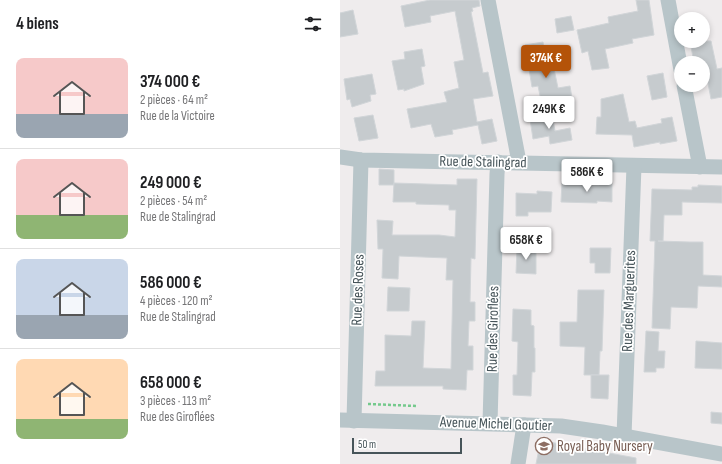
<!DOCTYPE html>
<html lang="fr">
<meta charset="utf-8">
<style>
body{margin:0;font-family:"Sofia Sans Condensed",sans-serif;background:#f2f2f2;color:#202124;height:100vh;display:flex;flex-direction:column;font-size:15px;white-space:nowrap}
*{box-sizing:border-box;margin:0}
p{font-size:13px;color:#757577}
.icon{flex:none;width:22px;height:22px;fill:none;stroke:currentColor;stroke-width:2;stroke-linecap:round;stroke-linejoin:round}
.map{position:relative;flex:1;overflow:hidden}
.panel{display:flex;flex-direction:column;background:#fff;width:340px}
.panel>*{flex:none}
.fabs{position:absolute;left:334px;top:12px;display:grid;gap:8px}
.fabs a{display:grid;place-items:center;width:36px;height:36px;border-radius:50%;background:#fff;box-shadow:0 2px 6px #0003;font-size:20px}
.scale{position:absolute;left:12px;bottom:10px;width:110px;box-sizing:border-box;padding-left:4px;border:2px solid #465459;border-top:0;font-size:11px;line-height:14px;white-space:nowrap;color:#465459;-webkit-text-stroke:3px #fff;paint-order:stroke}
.price{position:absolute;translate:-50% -34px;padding:0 9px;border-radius:4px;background:#fff;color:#222;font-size:13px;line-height:26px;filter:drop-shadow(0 1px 2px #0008)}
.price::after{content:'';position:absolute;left:50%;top:24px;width:12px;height:9px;margin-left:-6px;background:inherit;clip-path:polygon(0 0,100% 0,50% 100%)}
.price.current{background:#b45309;color:#fff}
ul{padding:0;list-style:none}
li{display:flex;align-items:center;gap:12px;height:100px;padding:0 16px}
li+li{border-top:1px solid #e0e0e0}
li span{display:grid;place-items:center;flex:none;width:112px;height:80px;border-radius:8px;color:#555}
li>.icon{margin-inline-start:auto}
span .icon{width:48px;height:48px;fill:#fffc;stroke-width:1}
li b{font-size:17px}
h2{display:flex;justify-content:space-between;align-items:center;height:48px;padding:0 16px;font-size:17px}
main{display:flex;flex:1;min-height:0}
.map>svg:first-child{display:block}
.building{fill:#c6cbce;stroke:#d1d5d8}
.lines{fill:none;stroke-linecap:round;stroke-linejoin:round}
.path{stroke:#74c98c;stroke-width:2.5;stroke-dasharray:3 2;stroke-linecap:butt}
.minor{stroke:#b8c5c9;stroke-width:15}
.labels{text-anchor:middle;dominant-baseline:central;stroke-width:3.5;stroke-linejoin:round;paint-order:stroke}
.street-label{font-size:15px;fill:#465459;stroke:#fff}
.education-label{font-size:15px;fill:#785e54;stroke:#fff;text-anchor:start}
</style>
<main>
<section class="panel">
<h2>4 biens<svg class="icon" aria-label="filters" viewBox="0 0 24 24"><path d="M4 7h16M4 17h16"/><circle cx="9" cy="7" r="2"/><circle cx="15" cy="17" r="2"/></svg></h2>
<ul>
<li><span style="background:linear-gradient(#f6c9c9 70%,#9aa5b1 0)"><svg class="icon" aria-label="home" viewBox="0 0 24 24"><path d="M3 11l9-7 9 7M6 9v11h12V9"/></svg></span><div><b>374 000 €</b><p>2 pièces · 64 m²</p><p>Rue de la Victoire</p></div></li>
<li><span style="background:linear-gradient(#f6c9c9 70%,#8fb573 0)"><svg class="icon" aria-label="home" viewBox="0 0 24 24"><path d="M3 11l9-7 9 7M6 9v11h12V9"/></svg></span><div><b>249 000 €</b><p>2 pièces · 54 m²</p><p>Rue de Stalingrad</p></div></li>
<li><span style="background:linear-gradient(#c9d6e8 70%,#9aa5b1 0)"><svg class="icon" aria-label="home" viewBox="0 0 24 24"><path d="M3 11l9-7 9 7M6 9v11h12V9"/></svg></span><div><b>586 000 €</b><p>4 pièces · 120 m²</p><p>Rue de Stalingrad</p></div></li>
<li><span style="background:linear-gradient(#ffd9b3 75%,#8fb573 0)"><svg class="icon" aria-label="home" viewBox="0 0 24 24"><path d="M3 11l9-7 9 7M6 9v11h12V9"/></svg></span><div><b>658 000 €</b><p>3 pièces · 113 m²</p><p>Rue des Giroflées</p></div></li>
</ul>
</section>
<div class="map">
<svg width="382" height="464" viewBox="0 0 382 464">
<rect width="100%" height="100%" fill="#efeced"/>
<g class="building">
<path d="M 90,0 L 139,0 L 140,6 L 132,8 L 133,11 L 131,12 L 143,73 L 148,72 L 153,96 L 133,99 L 137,122 L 152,119 L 157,141 L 142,144 L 138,125 L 112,130 L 113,134 L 95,137 L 91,124 L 71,128 L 67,109 L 107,102 L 104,92 L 119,88 L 114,62 L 124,60 L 115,11 L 90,16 L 91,22 L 65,27 L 61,6 Z"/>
<path d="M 296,0 L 309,0 L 314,35 L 292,39 L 293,43 L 265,49 L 269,68 L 252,70 L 248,51 L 242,53 L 237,30 L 269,23 L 268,17 L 298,11 Z"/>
<path d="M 13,10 L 18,34 L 0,37 L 0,13 Z"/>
<path d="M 231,16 L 234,30 L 217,33 L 215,19 Z"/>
<path d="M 350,41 L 371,41 L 377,69 L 382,68 L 382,97 L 371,99 L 364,63 L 354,63 Z"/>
<path d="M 203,42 L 206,60 L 212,59 L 218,88 L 230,86 L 233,104 L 203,110 L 198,86 L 192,87 L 185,45 Z"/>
<path d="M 82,49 L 85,66 L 81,67 L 84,84 L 64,91 L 64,89 L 58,90 L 52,61 L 65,59 L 64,52 Z"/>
<path d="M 323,73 L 327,97 L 312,100 L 307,76 Z"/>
<path d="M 32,74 L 36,94 L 30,95 L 31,101 L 12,107 L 10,99 L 7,100 L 4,79 Z"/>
<path d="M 283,94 L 289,122 L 295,121 L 297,128 L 322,123 L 321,119 L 332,117 L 337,141 L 320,144 L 320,142 L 294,147 L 292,135 L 256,134 L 257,117 L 261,117 L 261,99 Z"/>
<path d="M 212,114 L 215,131 L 230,128 L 232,140 L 210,144 L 209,136 L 193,139 L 190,119 Z"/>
<path d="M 33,115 L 38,138 L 19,141 L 14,118 Z"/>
<path d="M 39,169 L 54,170 L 54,185 L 39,185 Z"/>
<path d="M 117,179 L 137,179 L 135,259 L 131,258 L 130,302 L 135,302 L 135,321 L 129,321 L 128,346 L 133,346 L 133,370 L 127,370 L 126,390 L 103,389 L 103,386 L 35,386 L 36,371 L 45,371 L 45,335 L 71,336 L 72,321 L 85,321 L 83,368 L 111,369 L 113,280 L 106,280 L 107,258 L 59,256 L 58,279 L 42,278 L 43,249 L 38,249 L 37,220 L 53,221 L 52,235 L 99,235 L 115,237 L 116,210 L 109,210 L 109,205 L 76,204 L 76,202 L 53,202 L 54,183 L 117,185 Z"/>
<path d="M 222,183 L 259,185 L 259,183 L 272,183 L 272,202 L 257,201 L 257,203 L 221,202 Z"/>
<path d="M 358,185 L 382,186 L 382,203 L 342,202 L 342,215 L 324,215 L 323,241 L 318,241 L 349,242 L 363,242 L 363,275 L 382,276 L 382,287 L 358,286 L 357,308 L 331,307 L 330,329 L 312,328 L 315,241 L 310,241 L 312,189 L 352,190 L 352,187 L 358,187 Z"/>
<path d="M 197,191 L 212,192 L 211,212 L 188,212 L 188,216 L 176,216 L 176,193 L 197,194 Z"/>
<path d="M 177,248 L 196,248 L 196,274 L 176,273 Z"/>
<path d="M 250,248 L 271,248 L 270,273 L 255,273 L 255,263 L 250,263 Z"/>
<path d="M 48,287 L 70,288 L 69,311 L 47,311 Z"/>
<path d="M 238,290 L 264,290 L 262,351 L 260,351 L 259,375 L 244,375 L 245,347 L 220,346 L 220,322 L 237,322 Z"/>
<path d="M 173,309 L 191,310 L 191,325 L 194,326 L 194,348 L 195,348 L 195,372 L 192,372 L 191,396 L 173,395 L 173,375 L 177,375 L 178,342 L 172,341 Z"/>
<path d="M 306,331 L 319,332 L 318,351 L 325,351 L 324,368 L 316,368 L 316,372 L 304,372 Z"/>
<path d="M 356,341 L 382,343 L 382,369 L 355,368 Z"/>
<path d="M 251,375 L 269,375 L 268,399 L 251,398 Z"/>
<path d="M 371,412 L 382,413 L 382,424 L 371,423 Z"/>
<path d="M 204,441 L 296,458 L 296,464 L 196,464 L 200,444 Z"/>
</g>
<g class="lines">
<path class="path" d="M 28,404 L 77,406"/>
<g class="minor">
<path d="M 148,0 L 179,162"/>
<path d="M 328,0 L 341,70"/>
<path d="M 344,85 L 360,167"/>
<path d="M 0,157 L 21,160 L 382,167"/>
<path d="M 0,420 L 221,426 L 262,432 L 382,454"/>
<path d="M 14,421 L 21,160"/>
<path d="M 150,423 L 157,174 L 158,162"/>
<path d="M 284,436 L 294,166"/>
<path d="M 178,464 L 184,425"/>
</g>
</g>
<defs>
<symbol id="school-ring" viewBox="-11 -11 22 22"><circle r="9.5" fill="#fff" stroke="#8d6e63" stroke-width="1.5"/><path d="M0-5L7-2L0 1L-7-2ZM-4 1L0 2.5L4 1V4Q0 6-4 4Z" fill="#8d6e63"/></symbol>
</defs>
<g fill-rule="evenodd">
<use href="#school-ring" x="194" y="436" width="20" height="20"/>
</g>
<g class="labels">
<g class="street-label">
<text transform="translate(143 162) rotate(1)">Rue de Stalingrad</text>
<text transform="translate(18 290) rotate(-88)">Rue des Roses</text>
<text transform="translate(289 301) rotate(-88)">Rue des Marguerites</text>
<text transform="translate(153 329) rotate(-89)">Rue des Giroflées</text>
<text transform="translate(156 424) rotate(2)">Avenue Michel Goutier</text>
</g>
<g class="education-label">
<text x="217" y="446">Royal Baby Nursery</text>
</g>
</g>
</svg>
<div class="fabs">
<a>+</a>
<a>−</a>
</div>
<div class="scale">50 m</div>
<b class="price current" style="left:206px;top:79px">374K €</b>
<b class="price" style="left:209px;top:130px">249K €</b>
<b class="price" style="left:247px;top:193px">586K €</b>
<b class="price" style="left:186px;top:261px">658K €</b>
</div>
</main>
